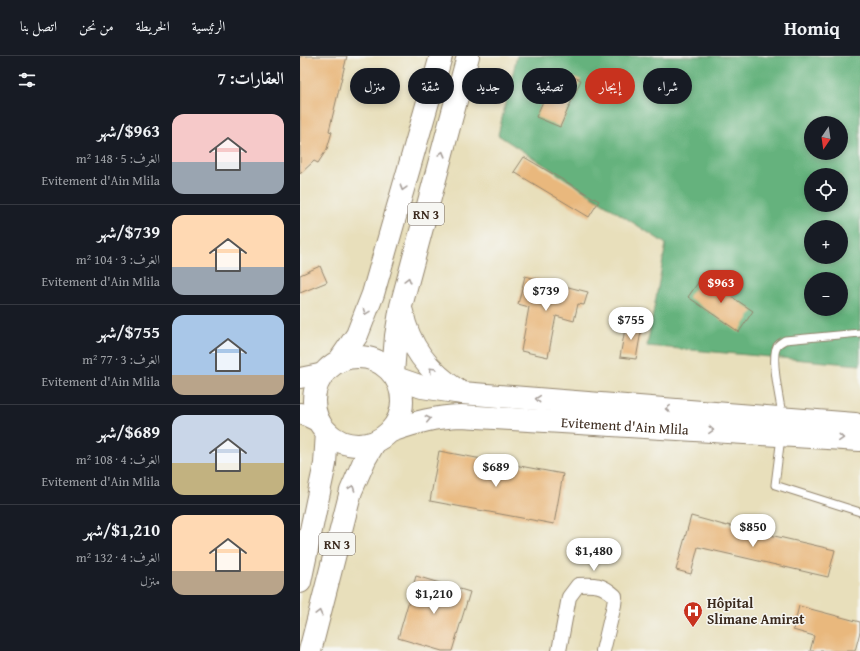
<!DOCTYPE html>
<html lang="ar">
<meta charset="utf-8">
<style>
body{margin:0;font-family:"Gentium Book Plus",Amiri,serif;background:#242831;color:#f1f3f6;direction:rtl;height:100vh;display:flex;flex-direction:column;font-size:15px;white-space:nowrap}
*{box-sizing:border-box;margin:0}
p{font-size:13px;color:#9ea1a6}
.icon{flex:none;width:22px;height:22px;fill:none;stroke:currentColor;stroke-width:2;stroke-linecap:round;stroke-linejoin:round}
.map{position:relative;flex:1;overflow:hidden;direction:ltr}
.panel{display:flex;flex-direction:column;background:#171b24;width:300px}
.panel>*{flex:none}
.top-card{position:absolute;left:12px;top:12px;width:380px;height:36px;direction:rtl;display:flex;gap:8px}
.needle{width:26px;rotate:193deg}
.controls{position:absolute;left:504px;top:60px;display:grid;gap:8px}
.controls a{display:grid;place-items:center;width:44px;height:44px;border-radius:50%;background:#171b24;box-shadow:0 2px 6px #0003;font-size:20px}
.price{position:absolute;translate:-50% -34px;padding:0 9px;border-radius:14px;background:#fff;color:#222;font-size:13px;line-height:26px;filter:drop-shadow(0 1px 2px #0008)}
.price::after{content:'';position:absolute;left:50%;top:24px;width:12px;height:9px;margin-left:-6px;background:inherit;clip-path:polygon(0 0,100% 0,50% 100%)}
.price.current{background:#c8321e;color:#fff}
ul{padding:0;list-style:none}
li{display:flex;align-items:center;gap:12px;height:100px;padding:0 16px}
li+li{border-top:1px solid #363941}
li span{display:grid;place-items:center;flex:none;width:112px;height:80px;border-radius:12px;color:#555}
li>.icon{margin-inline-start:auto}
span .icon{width:48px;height:48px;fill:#fffc;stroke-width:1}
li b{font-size:17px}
h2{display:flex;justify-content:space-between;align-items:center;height:48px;padding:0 16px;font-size:17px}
.chip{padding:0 14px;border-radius:18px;background:#171b24;box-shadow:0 2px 6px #0003;font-size:14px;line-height:36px}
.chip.current{background:#c8321e;color:#fff}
header{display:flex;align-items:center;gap:24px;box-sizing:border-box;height:56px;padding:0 20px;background:#171b24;border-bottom:1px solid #363941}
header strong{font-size:19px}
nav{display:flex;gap:22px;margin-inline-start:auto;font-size:14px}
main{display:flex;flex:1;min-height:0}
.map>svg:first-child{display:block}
.forest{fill:#65b27d;stroke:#506e4e;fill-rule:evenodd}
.building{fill:#e9b87d}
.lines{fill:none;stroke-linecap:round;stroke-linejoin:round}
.lane-casing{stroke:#92846c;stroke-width:9}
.street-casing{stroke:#92846c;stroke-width:16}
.secondary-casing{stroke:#92846c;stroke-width:22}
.highway-casing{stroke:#92846c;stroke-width:24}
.lane{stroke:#fff;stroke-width:7}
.street{stroke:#fff;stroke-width:14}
.secondary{stroke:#fff;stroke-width:20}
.highway{stroke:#fff;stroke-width:22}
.oneway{stroke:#a79f9a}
.labels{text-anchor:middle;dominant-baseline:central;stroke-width:3;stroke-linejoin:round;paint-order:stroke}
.shield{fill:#f6f6f2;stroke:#73675e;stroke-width:1}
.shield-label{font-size:13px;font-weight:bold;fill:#3b2a1e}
.street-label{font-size:14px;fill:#3b2a1e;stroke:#f6f6f2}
.poi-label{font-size:14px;font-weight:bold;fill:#3b2a1e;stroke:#f6f6f2;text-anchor:start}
</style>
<header>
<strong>Homiq</strong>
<nav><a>الرئيسية</a><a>الخريطة</a><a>من نحن</a><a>اتصل بنا</a></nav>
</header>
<main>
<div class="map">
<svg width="560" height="595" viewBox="0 0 560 595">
<rect width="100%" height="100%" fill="#f6f6f2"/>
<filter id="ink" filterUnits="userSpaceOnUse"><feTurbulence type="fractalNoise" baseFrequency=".025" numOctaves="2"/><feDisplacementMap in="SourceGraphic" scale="8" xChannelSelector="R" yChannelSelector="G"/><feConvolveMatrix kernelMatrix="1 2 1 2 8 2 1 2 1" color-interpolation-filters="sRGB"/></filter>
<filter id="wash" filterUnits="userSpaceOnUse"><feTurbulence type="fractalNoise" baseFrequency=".012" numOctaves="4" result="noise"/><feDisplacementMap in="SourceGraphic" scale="16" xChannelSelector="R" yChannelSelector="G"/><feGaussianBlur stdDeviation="0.9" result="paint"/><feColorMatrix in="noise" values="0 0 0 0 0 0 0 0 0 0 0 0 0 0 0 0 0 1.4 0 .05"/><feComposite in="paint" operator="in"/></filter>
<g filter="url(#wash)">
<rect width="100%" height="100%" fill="#e8dfbb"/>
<path class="forest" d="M 217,0 L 560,0 L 560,309 L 347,290 L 366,188 L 198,79 ZM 511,67 L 541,67 L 541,97 L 511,97 ZM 511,119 L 541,119 L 541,149 L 511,149 ZM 511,171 L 541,171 L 541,201 L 511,201 ZM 511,223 L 541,223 L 541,253 L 511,253 Z"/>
<g id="blocks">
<g class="building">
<path d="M 0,0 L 47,0 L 29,75 L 32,76 L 27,93 L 18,107 L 14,105 L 0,118 Z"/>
<path d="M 257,14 L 281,24 L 260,71 L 236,61 Z"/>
<path d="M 224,101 L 299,145 L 289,161 L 214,116 Z"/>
<path d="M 20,210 L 27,226 L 0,237 L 0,219 Z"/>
<path d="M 225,220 L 288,236 L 284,249 L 278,248 L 274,265 L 256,260 L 248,301 L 221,295 L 229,251 L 218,248 Z"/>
<path d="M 402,221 L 453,255 L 439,276 L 388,241 Z"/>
<path d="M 326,267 L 342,270 L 336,303 L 320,301 Z"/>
<path d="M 139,395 L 263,418 L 254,468 L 130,445 Z"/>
<path d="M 391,460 L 427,470 L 427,469 L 535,494 L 528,521 L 398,491 L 391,518 L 376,514 Z"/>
<path d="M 116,520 L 170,536 L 152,595 L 142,595 L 98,582 Z"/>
<path d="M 499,550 L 560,566 L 560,576 L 555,595 L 510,595 L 514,580 L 493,574 Z"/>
</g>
</g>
</g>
<g filter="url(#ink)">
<use href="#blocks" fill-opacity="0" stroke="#92846c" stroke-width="1"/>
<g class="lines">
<defs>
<g id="lane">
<path d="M 482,359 C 480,344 470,302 477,290 C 479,287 482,286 485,284 L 560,277"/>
<path d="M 481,381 L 475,429 L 560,456"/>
</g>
<path id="street" d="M 259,595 L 269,541 L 278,529 C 295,528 302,528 315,540 L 314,549 L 303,595"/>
<g id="secondary">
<path d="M 0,322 L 24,317"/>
<path d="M 0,357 L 19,366"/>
</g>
<g id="highway">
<path d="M 102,256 C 109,291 130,317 160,336"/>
<circle cx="58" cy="345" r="44"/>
<path d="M 39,305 L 57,279 L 73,238 L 141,0"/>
<path d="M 93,317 L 96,280 L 101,250 L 168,0"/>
<path d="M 96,322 L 122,331 L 162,337 L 555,368"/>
<path id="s1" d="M 91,375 C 117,366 134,361 161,360 L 560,384"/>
<path d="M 0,526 L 25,408 L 27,376"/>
<path d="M 10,595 L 51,435 L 65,403 L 75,386"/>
</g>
</defs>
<use href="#lane" class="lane-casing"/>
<use href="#street" class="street-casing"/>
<use href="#secondary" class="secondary-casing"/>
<use href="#highway" class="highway-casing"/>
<use href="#lane" class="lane"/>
<use href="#street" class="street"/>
<use href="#secondary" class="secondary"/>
<use href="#highway" class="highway"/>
</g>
<defs><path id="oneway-chevron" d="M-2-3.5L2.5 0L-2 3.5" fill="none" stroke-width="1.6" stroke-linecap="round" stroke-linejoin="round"/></defs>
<g class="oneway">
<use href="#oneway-chevron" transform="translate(142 98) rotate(-75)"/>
<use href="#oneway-chevron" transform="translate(103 132) rotate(106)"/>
<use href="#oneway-chevron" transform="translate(108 224) rotate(-75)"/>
<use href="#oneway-chevron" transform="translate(66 256) rotate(111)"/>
<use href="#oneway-chevron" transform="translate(132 314) rotate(-133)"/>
<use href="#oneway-chevron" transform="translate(238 343) rotate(-175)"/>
<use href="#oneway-chevron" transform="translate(368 353) rotate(-176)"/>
<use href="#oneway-chevron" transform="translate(128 363) rotate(-13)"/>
<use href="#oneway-chevron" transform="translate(411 374) rotate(3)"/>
<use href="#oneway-chevron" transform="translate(541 382) rotate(4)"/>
<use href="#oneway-chevron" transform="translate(52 432) rotate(-70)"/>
<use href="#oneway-chevron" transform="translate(19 557) rotate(-76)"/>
</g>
</g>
<defs>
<symbol id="hospital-pin" viewBox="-11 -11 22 30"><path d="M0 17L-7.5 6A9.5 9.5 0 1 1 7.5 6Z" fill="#c8321e" stroke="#f6f6f2"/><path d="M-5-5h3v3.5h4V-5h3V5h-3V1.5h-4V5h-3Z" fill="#fff"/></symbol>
</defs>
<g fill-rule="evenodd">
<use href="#hospital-pin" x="382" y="544" width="22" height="30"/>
</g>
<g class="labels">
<g class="shield">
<rect x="108" y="147" width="36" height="22" rx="3"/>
<rect x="19" y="477" width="36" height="22" rx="3"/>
</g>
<g class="shield-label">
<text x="126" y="158">RN 3</text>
<text x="37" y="488">RN 3</text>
</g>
<g class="street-label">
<text stroke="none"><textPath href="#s1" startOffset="236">Evitement d'Ain Mlila</textPath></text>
</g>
<g class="poi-label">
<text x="407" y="547">Hôpital<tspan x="407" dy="16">Slimane Amirat</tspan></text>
</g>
</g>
</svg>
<div class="controls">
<a><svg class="needle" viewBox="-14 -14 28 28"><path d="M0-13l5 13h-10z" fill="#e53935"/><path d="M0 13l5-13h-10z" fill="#9ea1a6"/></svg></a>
<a><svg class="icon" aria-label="locate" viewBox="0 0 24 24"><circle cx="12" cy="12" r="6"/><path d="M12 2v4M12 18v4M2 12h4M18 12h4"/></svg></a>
<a>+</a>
<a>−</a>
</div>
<b class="price current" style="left:421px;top:248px">$963</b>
<b class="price" style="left:246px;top:256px">$739</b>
<b class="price" style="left:331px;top:285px">$755</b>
<b class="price" style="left:196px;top:432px">$689</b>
<b class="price" style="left:453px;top:492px">$850</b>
<b class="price" style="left:294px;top:516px">$1,480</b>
<b class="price" style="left:134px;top:559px">$1,210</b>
<div class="top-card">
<a class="chip">شراء</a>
<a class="chip current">إيجار</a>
<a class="chip">تصفية</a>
<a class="chip">جديد</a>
<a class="chip">شقة</a>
<a class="chip">منزل</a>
</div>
</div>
<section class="panel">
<h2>العقارات: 7<svg class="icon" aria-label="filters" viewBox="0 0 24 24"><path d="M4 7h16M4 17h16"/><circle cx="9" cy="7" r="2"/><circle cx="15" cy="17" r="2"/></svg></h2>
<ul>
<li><span style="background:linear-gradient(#f6c9c9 60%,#9aa5b1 0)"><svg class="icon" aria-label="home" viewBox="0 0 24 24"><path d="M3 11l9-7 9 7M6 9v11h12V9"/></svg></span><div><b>$963/شهر</b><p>الغرف: 5 · 148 m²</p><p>Evitement d'Ain Mlila</p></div></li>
<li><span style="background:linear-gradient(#ffd9b3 65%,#9aa5b1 0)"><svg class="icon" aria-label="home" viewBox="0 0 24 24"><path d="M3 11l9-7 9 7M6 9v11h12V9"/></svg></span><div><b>$739/شهر</b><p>الغرف: 3 · 104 m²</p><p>Evitement d'Ain Mlila</p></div></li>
<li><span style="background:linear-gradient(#a9c7e8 75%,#b9a48a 0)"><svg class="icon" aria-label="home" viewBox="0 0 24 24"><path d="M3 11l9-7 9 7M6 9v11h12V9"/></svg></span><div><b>$755/شهر</b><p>الغرف: 3 · 77 m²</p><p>Evitement d'Ain Mlila</p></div></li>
<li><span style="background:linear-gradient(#c9d6e8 60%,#c2b280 0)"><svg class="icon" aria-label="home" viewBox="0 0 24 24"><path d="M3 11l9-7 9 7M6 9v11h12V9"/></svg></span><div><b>$689/شهر</b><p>الغرف: 4 · 108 m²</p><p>Evitement d'Ain Mlila</p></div></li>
<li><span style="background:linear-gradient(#ffd9b3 70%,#b9a48a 0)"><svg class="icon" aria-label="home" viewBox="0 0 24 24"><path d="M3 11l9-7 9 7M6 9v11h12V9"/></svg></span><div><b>$1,210/شهر</b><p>الغرف: 4 · 132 m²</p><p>منزل</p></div></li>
</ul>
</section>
</main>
